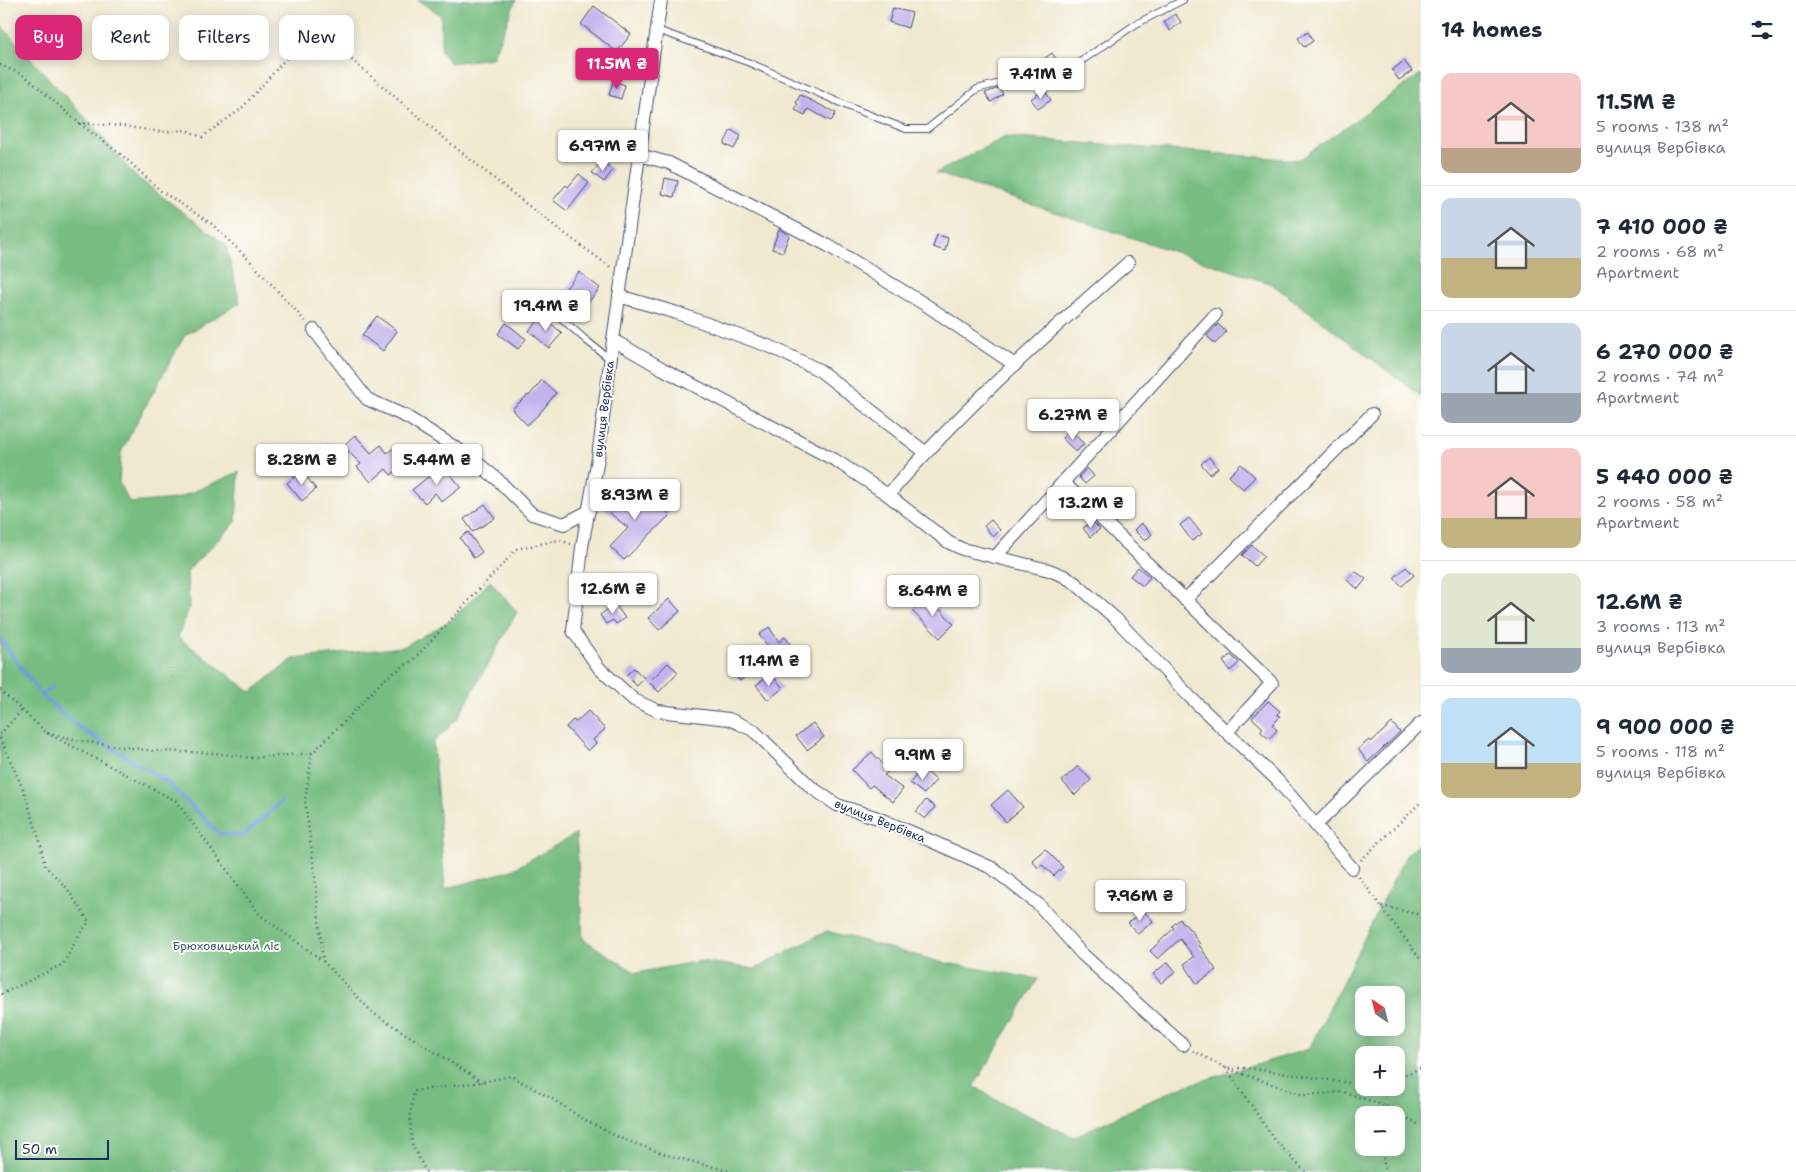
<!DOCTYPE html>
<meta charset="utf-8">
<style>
body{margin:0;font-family:"Shantell Sans",sans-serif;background:#f6f6f7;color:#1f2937;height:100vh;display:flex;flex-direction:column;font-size:19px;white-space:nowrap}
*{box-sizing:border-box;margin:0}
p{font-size:16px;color:#747a83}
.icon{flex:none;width:28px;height:28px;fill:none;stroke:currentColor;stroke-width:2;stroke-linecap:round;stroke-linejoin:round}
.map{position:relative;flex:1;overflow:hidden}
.drawer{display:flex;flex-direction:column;background:#fff;width:375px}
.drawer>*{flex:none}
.top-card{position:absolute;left:15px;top:15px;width:475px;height:45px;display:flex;gap:10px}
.needle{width:32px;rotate:325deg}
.controls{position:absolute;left:1355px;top:986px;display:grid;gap:10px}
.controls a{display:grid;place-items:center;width:50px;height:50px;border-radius:10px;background:#fff;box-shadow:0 2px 12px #0003;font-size:25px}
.scale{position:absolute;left:15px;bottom:12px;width:94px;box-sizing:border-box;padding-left:5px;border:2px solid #1b2f5e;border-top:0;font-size:14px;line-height:18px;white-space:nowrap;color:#1b2f5e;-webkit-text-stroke:4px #fdfcf7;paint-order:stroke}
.price{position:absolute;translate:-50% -42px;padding:0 11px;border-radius:5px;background:#fff;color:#222;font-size:16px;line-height:32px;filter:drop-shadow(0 1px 2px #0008)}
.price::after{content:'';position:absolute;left:50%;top:30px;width:15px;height:11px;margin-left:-8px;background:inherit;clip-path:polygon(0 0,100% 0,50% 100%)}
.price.on{background:#db2777;color:#fff}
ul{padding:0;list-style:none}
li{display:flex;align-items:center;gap:15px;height:125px;padding:0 20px}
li+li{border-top:1px solid #e0e1e3}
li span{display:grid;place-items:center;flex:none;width:140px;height:100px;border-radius:10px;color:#555}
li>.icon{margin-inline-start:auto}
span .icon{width:60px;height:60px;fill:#fffc;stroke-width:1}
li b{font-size:21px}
h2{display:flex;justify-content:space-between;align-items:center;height:60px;padding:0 20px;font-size:21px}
.chip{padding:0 18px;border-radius:10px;background:#fff;box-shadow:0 2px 12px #0003;font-size:18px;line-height:45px}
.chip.on{background:#db2777;color:#fff}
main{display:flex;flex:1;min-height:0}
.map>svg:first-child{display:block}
.forest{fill:#77bd81;stroke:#497670;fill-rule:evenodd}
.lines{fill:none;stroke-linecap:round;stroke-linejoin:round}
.stream{stroke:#719fda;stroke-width:4}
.building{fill:#c2b3ee}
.lane-casing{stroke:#3b4b6f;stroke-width:8}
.street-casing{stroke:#3b4b6f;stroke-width:14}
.path{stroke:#3b4b6f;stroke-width:2.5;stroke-dasharray:1 4;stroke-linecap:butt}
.lane{stroke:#fff;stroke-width:6}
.street{stroke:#fff;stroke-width:12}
.labels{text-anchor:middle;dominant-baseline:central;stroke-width:4;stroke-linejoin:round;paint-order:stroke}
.street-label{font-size:12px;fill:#1b2f5e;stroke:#fdfcf7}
.park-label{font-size:12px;fill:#395b6d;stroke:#fdfcf7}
</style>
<main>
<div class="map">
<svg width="1421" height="1172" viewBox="0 0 1421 1172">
<rect width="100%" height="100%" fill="#fdfcf7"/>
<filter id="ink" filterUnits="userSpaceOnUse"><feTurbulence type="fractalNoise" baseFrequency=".02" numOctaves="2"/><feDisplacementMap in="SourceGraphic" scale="10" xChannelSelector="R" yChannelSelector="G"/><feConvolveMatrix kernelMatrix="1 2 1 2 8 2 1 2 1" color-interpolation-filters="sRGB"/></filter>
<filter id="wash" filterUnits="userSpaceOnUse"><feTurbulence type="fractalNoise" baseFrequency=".0096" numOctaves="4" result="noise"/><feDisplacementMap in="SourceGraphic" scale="20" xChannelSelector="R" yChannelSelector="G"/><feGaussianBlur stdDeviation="1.12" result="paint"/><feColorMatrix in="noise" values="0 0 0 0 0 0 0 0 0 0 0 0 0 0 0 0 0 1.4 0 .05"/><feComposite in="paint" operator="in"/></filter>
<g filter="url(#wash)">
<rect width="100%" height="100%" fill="#f0e9d0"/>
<g class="forest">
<path d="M 417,0 L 516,0 L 492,58 L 450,63 L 441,51 L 441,15 Z"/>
<path d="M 0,24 L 36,65 L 96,129 L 134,175 L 226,245 L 240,303 L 185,335 L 144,409 L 121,452 L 119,483 L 130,503 L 176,499 L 239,472 L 236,522 L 187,571 L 189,608 L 178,637 L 251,692 L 293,659 L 403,647 L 450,621 L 490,581 L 517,612 L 457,719 L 433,743 L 445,889 L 512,870 L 576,834 L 583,939 L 636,973 L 700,961 L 755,969 L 827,931 L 940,962 L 1038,979 L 974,1086 L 996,1100 L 1073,1137 L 1178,1088 L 1309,1049 L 1406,855 L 1421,842 L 1421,1172 L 0,1172 ZM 1364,995 L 1396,995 L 1396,1028 L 1364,1028 ZM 1364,1055 L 1396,1055 L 1396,1088 L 1364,1088 ZM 1364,1115 L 1396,1115 L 1396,1148 L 1364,1148 Z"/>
<path d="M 1421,74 L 1421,396 L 1272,284 L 936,173 L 1005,137 L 1299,160 Z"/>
</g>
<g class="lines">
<g class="stream">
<path d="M 0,639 L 41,695 L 77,726 L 167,782 L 220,834 L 243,836 L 282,801"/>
<path d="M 41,695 L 53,687"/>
</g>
</g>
<g id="blocks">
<g class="building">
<path d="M 594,6 L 631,34 L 617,52 L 581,24 Z"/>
<path d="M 893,8 L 912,13 L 908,28 L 889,22 Z"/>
<path d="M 1175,14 L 1181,22 L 1170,31 L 1164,22 Z"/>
<path d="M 1308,32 L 1313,41 L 1304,47 L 1298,38 Z"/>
<path d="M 1052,53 L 1059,63 L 1049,69 L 1043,70 L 1038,63 Z"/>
<path d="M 1404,61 L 1412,71 L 1399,80 L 1392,70 Z"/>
<path d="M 613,81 L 625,85 L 621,99 L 609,95 Z"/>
<path d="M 999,88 L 1003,94 L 991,102 L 985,93 Z"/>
<path d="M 1044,90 L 1051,100 L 1038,109 L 1031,99 Z"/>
<path d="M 800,95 L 836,113 L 831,121 L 808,109 L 805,115 L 795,110 L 798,104 L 796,103 Z"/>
<path d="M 731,130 L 741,136 L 734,149 L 724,144 Z"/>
<path d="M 602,161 L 613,170 L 604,182 L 592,173 Z"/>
<path d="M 579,174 L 589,183 L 567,211 L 553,200 L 566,185 L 568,187 Z"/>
<path d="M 665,178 L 678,181 L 674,197 L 662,194 Z"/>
<path d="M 779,229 L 789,235 L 783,252 L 772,249 Z"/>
<path d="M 937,235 L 948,238 L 945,251 L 933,247 Z"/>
<path d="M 579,272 L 600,288 L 587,304 L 566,288 Z"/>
<path d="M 377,316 L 397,331 L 383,351 L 362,335 Z"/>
<path d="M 542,316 L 562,333 L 549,348 L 529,331 Z"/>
<path d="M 506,323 L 526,339 L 518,349 L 498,334 Z"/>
<path d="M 1218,324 L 1226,332 L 1215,344 L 1207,336 Z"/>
<path d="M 542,380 L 556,393 L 540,413 L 527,425 L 512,409 L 528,395 L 529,396 Z"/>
<path d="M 1070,430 L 1084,444 L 1076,452 L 1062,438 Z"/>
<path d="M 355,435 L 371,453 L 381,445 L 387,453 L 394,448 L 406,463 L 391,475 L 386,469 L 371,482 L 357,467 L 361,464 L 343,446 Z"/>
<path d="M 326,445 L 333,454 L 313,468 L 306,458 Z"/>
<path d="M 1209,457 L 1218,468 L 1210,474 L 1201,464 Z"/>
<path d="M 1241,464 L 1255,477 L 1243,489 L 1229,476 Z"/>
<path d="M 1087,468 L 1094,476 L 1085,484 L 1079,477 Z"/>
<path d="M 438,469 L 441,473 L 446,469 L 461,487 L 442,502 L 435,493 L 425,503 L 412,490 Z"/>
<path d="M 302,471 L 316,489 L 302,501 L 287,483 Z"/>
<path d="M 619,490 L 637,505 L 648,493 L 670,515 L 624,560 L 610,547 L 628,528 L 604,508 Z"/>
<path d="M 1063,494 L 1072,501 L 1062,509 L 1056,502 Z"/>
<path d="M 485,504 L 495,518 L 473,532 L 464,519 Z"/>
<path d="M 1189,518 L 1202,534 L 1192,541 L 1180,525 Z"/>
<path d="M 991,520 L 1000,530 L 993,537 L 984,526 Z"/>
<path d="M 1092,521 L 1100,529 L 1090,537 L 1083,528 Z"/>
<path d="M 1141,523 L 1152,534 L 1145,541 L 1134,530 Z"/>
<path d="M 468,532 L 482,552 L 474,558 L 460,538 Z"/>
<path d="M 1252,545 L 1264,556 L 1255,566 L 1242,555 Z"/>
<path d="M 1138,567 L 1150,577 L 1143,586 L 1130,576 Z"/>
<path d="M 1406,567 L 1414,575 L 1402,586 L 1394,578 Z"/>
<path d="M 1355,571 L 1366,579 L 1358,589 L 1347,580 Z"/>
<path d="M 927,596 L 954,624 L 940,638 L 912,611 Z"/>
<path d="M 669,599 L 680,611 L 659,630 L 648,618 Z"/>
<path d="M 615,604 L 625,618 L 616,624 L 613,620 L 606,624 L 600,615 Z"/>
<path d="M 769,627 L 779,642 L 785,637 L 791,645 L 777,657 L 759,635 Z"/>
<path d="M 1231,655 L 1239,663 L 1230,671 L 1223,661 Z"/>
<path d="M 668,663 L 678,672 L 659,692 L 649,682 Z"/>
<path d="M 746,663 L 752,671 L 740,681 L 734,672 Z"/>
<path d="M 634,668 L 644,678 L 637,686 L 626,675 Z"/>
<path d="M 771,674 L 783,688 L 768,700 L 756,685 Z"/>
<path d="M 1268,701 L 1280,711 L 1277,714 L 1280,717 L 1272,725 L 1277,730 L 1269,739 L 1260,731 L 1263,728 L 1252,718 Z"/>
<path d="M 588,711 L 605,729 L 593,740 L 596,743 L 588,751 L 566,727 L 573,720 L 576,722 Z"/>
<path d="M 813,723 L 824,737 L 807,750 L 796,736 Z"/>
<path d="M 1392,723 L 1400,732 L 1368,762 L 1358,749 L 1369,740 L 1371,742 Z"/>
<path d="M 872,752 L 889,771 L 884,775 L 903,789 L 893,802 L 872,785 L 869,788 L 852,770 Z"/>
<path d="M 1078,766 L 1091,780 L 1075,795 L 1062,781 Z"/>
<path d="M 922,768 L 936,780 L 924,794 L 910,783 Z"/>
<path d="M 1008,790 L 1023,807 L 1006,822 L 991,805 Z"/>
<path d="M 926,800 L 935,807 L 925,819 L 916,812 Z"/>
<path d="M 1045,849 L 1063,867 L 1054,876 L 1042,865 L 1038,868 L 1032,860 Z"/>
<path d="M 1104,887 L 1114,897 L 1107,903 L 1097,894 Z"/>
<path d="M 1143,910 L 1153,921 L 1138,934 L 1128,923 Z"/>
<path d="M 1180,919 L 1195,935 L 1194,936 L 1200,944 L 1199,945 L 1216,970 L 1197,984 L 1184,964 L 1194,957 L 1180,939 L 1158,959 L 1150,951 L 1174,928 L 1172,926 Z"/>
<path d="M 1168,962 L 1176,972 L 1161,983 L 1153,974 Z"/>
</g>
</g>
</g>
<g filter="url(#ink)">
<use href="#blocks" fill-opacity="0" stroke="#3b4b6f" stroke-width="1"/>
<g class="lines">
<defs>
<g id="lane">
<path d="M 657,30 L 750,63 L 852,108 L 906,129 L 927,129 L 977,89 L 1030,75 L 1062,74 L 1136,24 L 1183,0"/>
<path d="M 546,305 L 587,341 L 610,359"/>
</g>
<g id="street">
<path d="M 661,0 L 613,340 L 598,458 L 582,547 L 573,631 L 599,668 L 634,700 L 658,711 L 729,719 L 753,730 L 811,787 L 837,805 L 875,817 L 913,833 L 992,868 L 1039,905 L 1081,953 L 1183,1045"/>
<path d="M 639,155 L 669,163 L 827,245 L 926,305 L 1015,365"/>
<path d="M 619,296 L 677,313 L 771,347 L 819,370 L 925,452"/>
<path d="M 314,330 L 367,399 L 407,417 L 470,457 L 497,479 L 532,514 L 564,524 L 589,511"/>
<path d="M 613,340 L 663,369 L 835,460 L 888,495 L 948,542 L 962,549 L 1049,570 L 1064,576 L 1075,583 L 1115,618 L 1190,697 L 1278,781 L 1352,868"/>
<path d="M 1063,482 L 1272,683 L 1227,732"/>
<path d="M 888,495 C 961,411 1044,336 1128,263"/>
<path d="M 995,557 L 1215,315"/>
<path d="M 1185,600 L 1372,414"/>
<path d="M 1316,825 L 1421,723"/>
</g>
</defs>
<use href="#lane" class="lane-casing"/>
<use href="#street" class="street-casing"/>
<g class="path">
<path d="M 0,65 L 25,76 L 79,123 L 123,156 L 161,191 L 212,224 L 251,262 L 306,322"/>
<path d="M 79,123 L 123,126 L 161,132 L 186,130 L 202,137 L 241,109 L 299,44 L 330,41 C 421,120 514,198 612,268"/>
<path d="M 0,690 L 47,733 L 86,742 L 154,751 L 214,753 L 253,758 L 312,753"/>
<path d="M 47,733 L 176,801 L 260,915 L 323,961"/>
<path d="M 0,734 L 22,710"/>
<path d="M 0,738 L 24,791 L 40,842 L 45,866 L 67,888 L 89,922 L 79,935 L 63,964 L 0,995"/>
<path d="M 1361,860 L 1421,802"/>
<path d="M 1359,877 L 1421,960"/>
<path d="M 1382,906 L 1421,915"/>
<path d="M 1193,1051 L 1226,1068 L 1248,1068 L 1364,1085"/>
<path d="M 1226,1068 L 1274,1139 L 1305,1172"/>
<path d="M 1229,1069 L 1303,1095 L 1343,1092 L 1386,1106"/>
<path d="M 1396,1078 L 1421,1068"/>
<path d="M 482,1082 L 373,1013 L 323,961 L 314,867 L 305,801 L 312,753 L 346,720 L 382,681 L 414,659 L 517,549 L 559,540 L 571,544"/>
<path d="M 1383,1115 L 1386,1106 L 1421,1126"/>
<path d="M 1382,1148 L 1385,1172"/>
<path d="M 426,1172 L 412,1144 L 410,1117 L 414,1091 L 482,1082 L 511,1076 L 551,1098 L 583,1119 L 620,1138 L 667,1155 L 732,1172"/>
</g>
<use href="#lane" class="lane"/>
<use href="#street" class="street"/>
</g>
</g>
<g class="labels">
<g class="street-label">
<text transform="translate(604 409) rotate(-83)">вулиця Вербівка</text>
<text transform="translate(880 821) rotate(22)">вулиця Вербівка</text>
</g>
<g class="park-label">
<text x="226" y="946">Брюховицький ліс</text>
</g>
</g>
</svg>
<div class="controls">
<a><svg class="needle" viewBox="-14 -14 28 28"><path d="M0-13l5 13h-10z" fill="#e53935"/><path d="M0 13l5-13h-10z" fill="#747a83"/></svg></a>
<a>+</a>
<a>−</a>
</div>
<div class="scale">50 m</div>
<b class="price on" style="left:617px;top:90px">11.5M ₴</b>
<b class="price" style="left:1041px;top:100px">7.41M ₴</b>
<b class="price" style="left:603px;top:172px">6.97M ₴</b>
<b class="price" style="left:546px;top:332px">19.4M ₴</b>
<b class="price" style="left:1073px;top:441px">6.27M ₴</b>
<b class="price" style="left:302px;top:486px">8.28M ₴</b>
<b class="price" style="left:437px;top:486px">5.44M ₴</b>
<b class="price" style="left:635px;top:521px">8.93M ₴</b>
<b class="price" style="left:1091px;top:529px">13.2M ₴</b>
<b class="price" style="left:613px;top:615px">12.6M ₴</b>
<b class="price" style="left:933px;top:617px">8.64M ₴</b>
<b class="price" style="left:769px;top:687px">11.4M ₴</b>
<b class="price" style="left:923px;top:781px">9.9M ₴</b>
<b class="price" style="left:1140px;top:922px">7.96M ₴</b>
<div class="top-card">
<a class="chip on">Buy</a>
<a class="chip">Rent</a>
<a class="chip">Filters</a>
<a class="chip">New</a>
</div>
</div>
<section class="drawer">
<h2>14 homes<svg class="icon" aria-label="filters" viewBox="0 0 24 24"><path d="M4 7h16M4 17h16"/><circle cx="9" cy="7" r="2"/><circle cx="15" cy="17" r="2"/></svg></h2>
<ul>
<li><span style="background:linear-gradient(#f6c9c9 75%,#b9a48a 0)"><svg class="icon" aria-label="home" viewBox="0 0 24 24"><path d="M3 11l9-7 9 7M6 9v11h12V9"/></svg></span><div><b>11.5M ₴</b><p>5 rooms · 138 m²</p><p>вулиця Вербівка</p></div></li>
<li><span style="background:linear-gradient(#c9d6e8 60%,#c2b280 0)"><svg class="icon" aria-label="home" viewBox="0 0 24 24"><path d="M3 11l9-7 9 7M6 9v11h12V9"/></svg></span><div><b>7 410 000 ₴</b><p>2 rooms · 68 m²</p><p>Apartment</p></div></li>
<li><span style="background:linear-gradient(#c9d6e8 70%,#9aa5b1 0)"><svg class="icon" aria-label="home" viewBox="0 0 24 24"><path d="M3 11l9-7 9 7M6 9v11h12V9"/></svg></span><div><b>6 270 000 ₴</b><p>2 rooms · 74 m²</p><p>Apartment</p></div></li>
<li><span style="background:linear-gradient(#f6c9c9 70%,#c2b280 0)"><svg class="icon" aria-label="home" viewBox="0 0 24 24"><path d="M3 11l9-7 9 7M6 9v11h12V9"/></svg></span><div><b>5 440 000 ₴</b><p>2 rooms · 58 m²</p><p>Apartment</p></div></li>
<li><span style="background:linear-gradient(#dfe7d0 75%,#9aa5b1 0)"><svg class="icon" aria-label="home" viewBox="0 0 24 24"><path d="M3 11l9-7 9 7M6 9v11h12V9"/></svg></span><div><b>12.6M ₴</b><p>3 rooms · 113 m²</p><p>вулиця Вербівка</p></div></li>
<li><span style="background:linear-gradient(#bfe0f5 65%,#c2b280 0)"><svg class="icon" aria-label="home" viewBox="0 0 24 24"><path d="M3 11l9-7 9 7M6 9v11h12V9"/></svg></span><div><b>9 900 000 ₴</b><p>5 rooms · 118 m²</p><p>вулиця Вербівка</p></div></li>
</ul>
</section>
</main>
